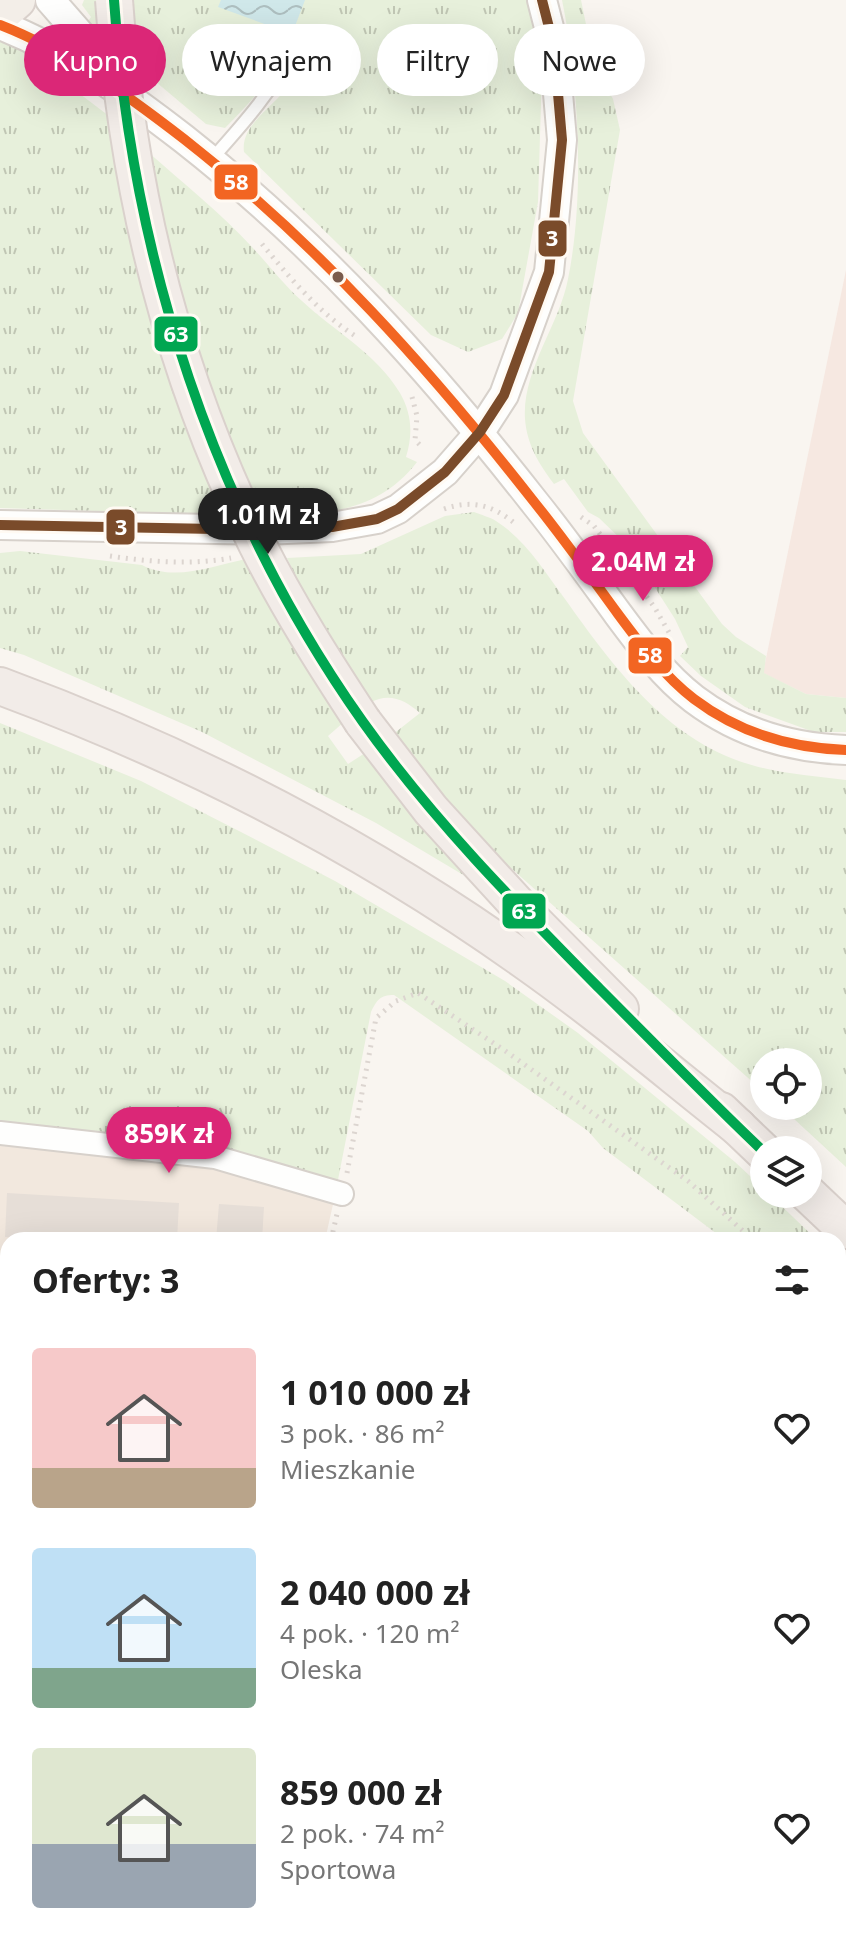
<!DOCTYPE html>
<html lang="pl">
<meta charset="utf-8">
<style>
body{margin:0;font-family:"Noto Sans",sans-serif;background:#f6f6f6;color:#222;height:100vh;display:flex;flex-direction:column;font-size:30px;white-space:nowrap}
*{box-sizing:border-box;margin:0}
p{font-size:26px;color:#767676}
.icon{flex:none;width:44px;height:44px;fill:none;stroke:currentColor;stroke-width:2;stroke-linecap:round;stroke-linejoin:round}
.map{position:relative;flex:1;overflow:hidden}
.panel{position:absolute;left:0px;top:1232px;width:846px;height:714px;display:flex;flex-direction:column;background:#fff;border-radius:24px 24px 0 0;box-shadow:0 8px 32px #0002}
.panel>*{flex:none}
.guide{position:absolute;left:24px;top:24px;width:798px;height:72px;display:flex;gap:16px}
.fabs{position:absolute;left:750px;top:1048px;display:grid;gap:16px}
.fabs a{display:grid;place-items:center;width:72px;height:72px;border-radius:50%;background:#fff;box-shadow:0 8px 32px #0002;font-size:40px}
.price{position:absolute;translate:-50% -68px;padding:0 18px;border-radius:28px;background:#db2777;color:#fff;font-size:26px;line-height:52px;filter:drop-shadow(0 2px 4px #0008)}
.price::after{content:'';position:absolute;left:50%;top:48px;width:24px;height:18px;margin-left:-12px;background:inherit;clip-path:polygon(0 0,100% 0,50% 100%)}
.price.current{background:#222;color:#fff}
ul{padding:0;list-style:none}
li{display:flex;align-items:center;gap:24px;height:200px;padding:0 32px}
li span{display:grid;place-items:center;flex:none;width:224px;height:160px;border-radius:8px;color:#555}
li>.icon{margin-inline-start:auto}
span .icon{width:96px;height:96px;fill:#fffc;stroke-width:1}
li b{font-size:34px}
h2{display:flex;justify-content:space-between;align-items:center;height:96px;padding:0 32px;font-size:34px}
.tag{padding:0 28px;border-radius:36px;background:#fff;box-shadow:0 8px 32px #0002;font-size:28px;line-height:72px}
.tag.current{background:#db2777;color:#fff}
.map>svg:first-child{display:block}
.residential{fill:#f2e8de}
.commercial{fill:#f6e8e1}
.grass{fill:url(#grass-tufts)}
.cemetery{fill:url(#cemetery-stones)}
.water{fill:url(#water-waves)}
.building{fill:#e6ded7}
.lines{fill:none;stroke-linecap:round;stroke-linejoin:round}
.service-casing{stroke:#d7d1cb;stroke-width:15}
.minor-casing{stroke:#d7d1cb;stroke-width:26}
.tertiary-casing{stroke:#d7d1cb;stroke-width:32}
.primary-casing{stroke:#dad1cc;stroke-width:40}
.trunk-casing{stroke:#dad1cc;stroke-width:40}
.path{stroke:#dcd5d0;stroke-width:5;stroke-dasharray:2 6;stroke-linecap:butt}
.service{stroke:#fefefd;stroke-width:11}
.minor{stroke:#fefefd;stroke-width:22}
.tertiary{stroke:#fefefd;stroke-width:28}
.primary{stroke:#f3eee8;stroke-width:36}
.trunk{stroke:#f2ece8;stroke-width:36}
.trunk-bridge-casing{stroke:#dad1cc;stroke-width:40;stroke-linecap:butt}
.trunk-bridge{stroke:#f2ece8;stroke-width:36}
.bus-1-casing{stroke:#fffaf3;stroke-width:16}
.bus-2-casing{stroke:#fffaf3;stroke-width:16}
.bus-3-casing{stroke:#fffaf3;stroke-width:16}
.bus-1{stroke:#f26522;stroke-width:10}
.bus-2{stroke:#00a651;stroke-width:10}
.bus-3{stroke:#7a4b2a;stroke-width:10}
.bus-dot{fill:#7a5c4d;stroke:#fffaf3;stroke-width:3}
.line-badge{stroke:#fffaf3;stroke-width:3}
.badge-label{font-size:22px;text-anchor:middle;font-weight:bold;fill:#fff}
</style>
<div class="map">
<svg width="846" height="1945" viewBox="0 0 846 1945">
<defs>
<pattern id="grass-tufts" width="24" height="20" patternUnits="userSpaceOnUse" patternTransform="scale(2)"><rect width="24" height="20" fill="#e7f0db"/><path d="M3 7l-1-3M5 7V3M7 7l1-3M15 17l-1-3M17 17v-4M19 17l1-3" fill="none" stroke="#c0c6b4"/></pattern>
<pattern id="cemetery-stones" width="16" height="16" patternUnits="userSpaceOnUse" patternTransform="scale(2)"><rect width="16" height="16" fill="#e7f0db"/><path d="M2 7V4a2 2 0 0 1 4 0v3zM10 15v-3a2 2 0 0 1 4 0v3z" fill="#c0c6b4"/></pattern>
<pattern id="water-waves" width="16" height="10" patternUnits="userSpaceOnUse" patternTransform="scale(2)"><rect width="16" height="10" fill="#d0e8ea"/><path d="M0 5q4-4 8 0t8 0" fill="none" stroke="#aebfc0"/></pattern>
</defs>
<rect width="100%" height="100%" fill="#f9f5f0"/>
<g class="residential">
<path d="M 0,1144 L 220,1168 L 334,1200 L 325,1240 L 8,1240 L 8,1424 L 0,1422 Z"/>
<path d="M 8,1453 L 8,1504 L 0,1501 L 0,1480 Z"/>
</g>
<path class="commercial" d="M 846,270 L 846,698 L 806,694 L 763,673 Z"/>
<g class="grass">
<path d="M 84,0 L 98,0 L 100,36 L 86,24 L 91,17 L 82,5 Z"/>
<path d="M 130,0 L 527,0 L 542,70 L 538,202 L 518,313 L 502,339 L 468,352 L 431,335 L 244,152 C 240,124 276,106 290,83 C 295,74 298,62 301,52 L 290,48 C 272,78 250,103 225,128 L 206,124 L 131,61 Z"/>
<path d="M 562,0 L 581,0 L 595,68 L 613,99 L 620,130 L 573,401 L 583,433 L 722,624 L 736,637 L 766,656 L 764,673 L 806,694 L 846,698 L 846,732 L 814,732 L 745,707 L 701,676 L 680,656 L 688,647 L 675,619 L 629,547 L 599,518 L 588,512 L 564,479 L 554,484 C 539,464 527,445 525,419 C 522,370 559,326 568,279 C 585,196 579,83 562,0 Z"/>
<path d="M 0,37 L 35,47 L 30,56 L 109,116 L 127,225 L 150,316 L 169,375 L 224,515 L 0,508 Z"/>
<path d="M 148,152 C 183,183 221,213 252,247 C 269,265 283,284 302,301 C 334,331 376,353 400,393 C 412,414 413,435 406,457 L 417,462 C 377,514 321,514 261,519 L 197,365 Z"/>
<path d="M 474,512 C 481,515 490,517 496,521 C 525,539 545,572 565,599 C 614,668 669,743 755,766 C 784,774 816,776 846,780 L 846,1167 L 780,1106 L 808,1106 L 808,1062 L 764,1062 L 764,1092 L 504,862 L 462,818 L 392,735 L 420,713 C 405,700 389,692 370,703 L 312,611 L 287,558 L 361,554 L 445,516 Z"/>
<path d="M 20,551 L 142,565 C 174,582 213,566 246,559 L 344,722 L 328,736 L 348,764 L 365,753 L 465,876 L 376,823 L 202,732 L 24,655 L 0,648 L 0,553 Z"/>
<path d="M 0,723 L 141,781 L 239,831 L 335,881 L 505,981 L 578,1033 L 735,1162 L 764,1189 L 764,1194 L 769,1194 L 817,1240 L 725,1240 L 603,1148 L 588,1131 L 394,995 C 380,995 377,1000 371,1012 L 337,1185 L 0,1124 Z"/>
<path d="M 838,1261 L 846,1269 L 846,1340 L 838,1333 Z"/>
<path d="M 0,1422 L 8,1424 L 8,1453 L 0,1480 Z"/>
<path d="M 0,1501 L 8,1504 L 8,1718 L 0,1716 Z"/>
</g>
<path class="cemetery" d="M 0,1913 L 8,1915 L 8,1938 L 29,1938 L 27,1945 L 0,1945 Z"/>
<path class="water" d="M 221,0 L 305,0 L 292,34 L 218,7 Z"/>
<g class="building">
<path d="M 7,1193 L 179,1203 L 177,1240 L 48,1235 L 47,1240 L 5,1237 Z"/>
<path d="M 219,1204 L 264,1207 L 262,1240 L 216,1240 Z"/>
</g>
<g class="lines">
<defs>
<path id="service" d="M 211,160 C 244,123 272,92 295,47"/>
<path id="minor" d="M 0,1133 L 215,1157 L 342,1194"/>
<g id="tertiary">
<path d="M 50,0 L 119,79"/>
<path d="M 0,25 C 67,51 127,95 184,139 C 318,244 430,369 535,503 C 564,539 591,577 618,614 C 641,645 664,676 694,699 C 739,733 790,748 846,750"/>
<path d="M 0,525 L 264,530 L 332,527 L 377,519 L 398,509 L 445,472 L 480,432 L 504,395 L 549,272 L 562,140 L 554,47 L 542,0"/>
</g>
<path id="primary" d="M 0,15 L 17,0"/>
<g id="trunk">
<path d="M 0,686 C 184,754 364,846 524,960 C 598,1012 667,1071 738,1127"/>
<path d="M 363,722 L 431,810 L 527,915 L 620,1009"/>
<path d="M 721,1111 L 764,1152"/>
<path d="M 808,1194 L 846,1230"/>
</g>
</defs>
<use href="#service" class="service-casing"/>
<use href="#minor" class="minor-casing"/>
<use href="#tertiary" class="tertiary-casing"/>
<use href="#primary" class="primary-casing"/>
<use href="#trunk" class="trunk-casing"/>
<g class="path">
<path d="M 262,244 C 290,278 320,314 357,337"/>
<path d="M 412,397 L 417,416 L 415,440 L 421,446"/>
<path d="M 444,509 C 470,500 491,504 513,522"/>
<path d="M 581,517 L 594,526 L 655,608 L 671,636"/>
<path d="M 110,556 C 150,562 192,565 231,558"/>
<path d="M 347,1173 L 376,1018 L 396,1001 L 418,993 L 504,1050 L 688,1181 L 753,1240"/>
<path d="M 331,1240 L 337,1214"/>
<path d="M 838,1318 L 846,1325"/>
<path d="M 169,1945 L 170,1938"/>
</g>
<use href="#service" class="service"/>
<use href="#minor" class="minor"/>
<use href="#tertiary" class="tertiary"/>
<use href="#primary" class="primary"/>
<use href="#trunk" class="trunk"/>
<defs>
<path id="trunk-bridge" d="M 114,0 C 127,189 173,374 257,544 C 288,606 325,664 363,722"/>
</defs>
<use href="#trunk-bridge" class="trunk-bridge-casing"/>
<use href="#trunk-bridge" class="trunk-bridge"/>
<defs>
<path id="bus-1" d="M 0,25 C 67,51 127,95 184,139 C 318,244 430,369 535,503 C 564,539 591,577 618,614 C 641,645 664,676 694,699 C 739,733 790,748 846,750"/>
<path id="bus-2" d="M 114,0 C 132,258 213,510 363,722 C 432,819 516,904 599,988 C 654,1043 708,1099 764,1152"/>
<path id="bus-3" d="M 0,525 L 264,530 L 332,527 L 377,519 L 398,509 L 445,472 L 480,432 L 504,395 L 549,272 L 562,140 L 554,47 L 542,0"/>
</defs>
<use href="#bus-1" class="bus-1-casing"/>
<use href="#bus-2" class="bus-2-casing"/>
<use href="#bus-3" class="bus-3-casing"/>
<use href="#bus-1" class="bus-1"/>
<use href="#bus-2" class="bus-2"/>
<use href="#bus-3" class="bus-3"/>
</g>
<circle class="bus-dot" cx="338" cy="277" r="7"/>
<g class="line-badge">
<rect x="213" y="163" width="46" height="38" rx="8" fill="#f26522"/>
<rect x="537" y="219" width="31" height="39" rx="8" fill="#7a4b2a"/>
<rect x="153" y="315" width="46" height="38" rx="8" fill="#00a651"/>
<rect x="105" y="508" width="31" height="38" rx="8" fill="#7a4b2a"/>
<rect x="627" y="636" width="46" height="39" rx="8" fill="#f26522"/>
<rect x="501" y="892" width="46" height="38" rx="8" fill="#00a651"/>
</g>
<g class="badge-label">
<text x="236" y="190">58</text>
<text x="552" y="246">3</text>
<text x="176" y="342">63</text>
<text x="121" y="535">3</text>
<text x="650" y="663">58</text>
<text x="524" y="919">63</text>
</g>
</svg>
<div class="fabs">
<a><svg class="icon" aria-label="locate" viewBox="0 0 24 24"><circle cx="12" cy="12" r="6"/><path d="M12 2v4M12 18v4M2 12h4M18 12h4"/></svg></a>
<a><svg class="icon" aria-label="layers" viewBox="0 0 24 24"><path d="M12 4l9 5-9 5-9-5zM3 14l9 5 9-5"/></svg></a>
</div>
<b class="price current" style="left:268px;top:556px">1.01M zł</b>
<b class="price" style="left:643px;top:603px">2.04M zł</b>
<b class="price" style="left:169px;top:1175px">859K zł</b>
<div class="guide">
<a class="tag current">Kupno</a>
<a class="tag">Wynajem</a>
<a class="tag">Filtry</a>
<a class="tag">Nowe</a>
</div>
<section class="panel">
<h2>Oferty: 3<svg class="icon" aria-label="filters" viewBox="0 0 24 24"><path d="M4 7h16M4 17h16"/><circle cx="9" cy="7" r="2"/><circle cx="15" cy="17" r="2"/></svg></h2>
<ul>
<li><span style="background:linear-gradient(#f6c9c9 75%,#b9a48a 0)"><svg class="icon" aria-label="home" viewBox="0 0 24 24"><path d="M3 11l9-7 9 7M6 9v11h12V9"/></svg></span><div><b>1 010 000 zł</b><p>3 pok. · 86 m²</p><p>Mieszkanie</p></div><svg class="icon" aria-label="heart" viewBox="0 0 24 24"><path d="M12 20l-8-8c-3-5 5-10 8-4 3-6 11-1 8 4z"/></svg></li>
<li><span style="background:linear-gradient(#bfe0f5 75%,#7fa58c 0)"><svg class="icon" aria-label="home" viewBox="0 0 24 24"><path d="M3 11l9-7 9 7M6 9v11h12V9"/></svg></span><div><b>2 040 000 zł</b><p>4 pok. · 120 m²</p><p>Oleska</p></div><svg class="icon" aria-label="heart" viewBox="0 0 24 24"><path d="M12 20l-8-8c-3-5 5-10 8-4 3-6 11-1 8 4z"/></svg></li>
<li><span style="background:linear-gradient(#dfe7d0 60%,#9aa5b1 0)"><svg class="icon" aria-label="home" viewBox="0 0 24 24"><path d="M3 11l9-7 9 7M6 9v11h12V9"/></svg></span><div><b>859 000 zł</b><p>2 pok. · 74 m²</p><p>Sportowa</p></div><svg class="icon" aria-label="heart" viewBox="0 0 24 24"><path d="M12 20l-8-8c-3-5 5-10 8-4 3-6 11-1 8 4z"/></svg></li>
</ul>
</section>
</div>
